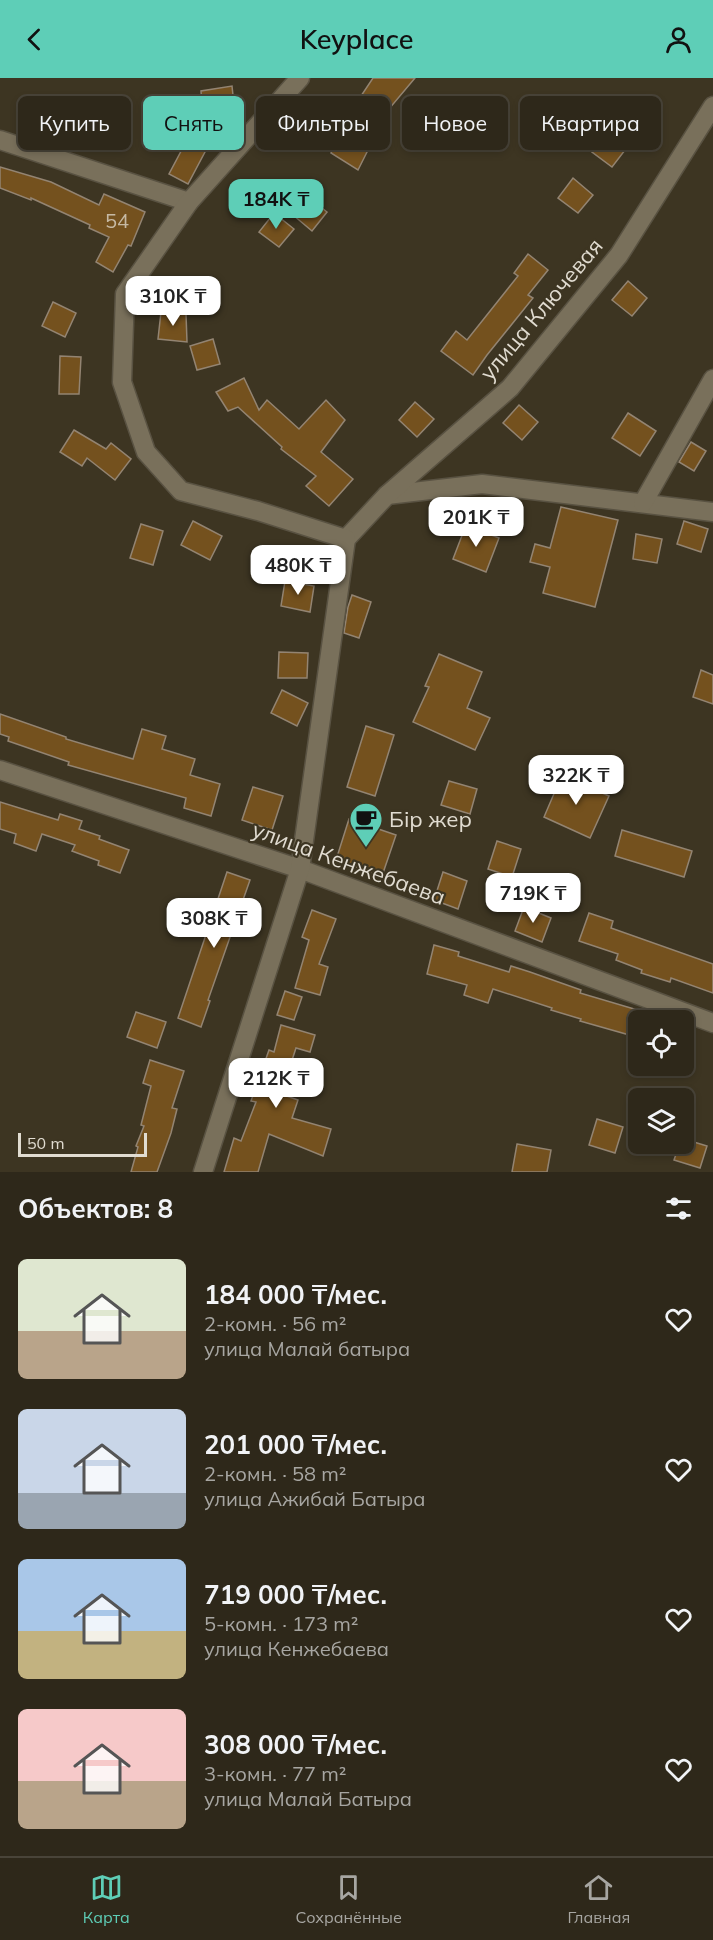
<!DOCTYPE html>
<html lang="ru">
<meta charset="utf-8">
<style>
body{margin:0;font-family:Mulish,sans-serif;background:#363023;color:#f1f3f6;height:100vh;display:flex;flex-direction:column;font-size:22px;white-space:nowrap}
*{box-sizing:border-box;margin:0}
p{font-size:20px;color:#a7a6a2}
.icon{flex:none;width:33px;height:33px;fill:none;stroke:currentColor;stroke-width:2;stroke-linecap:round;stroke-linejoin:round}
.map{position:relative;height:1094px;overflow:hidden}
.drawer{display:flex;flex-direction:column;background:#2e281a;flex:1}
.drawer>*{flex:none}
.top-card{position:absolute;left:18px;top:18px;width:678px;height:54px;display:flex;gap:12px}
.buttons{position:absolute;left:628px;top:932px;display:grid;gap:12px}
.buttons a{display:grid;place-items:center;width:66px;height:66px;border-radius:9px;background:#2e281a;box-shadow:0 3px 9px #0003,0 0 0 2px #494439;font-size:30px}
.scale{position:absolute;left:18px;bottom:15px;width:129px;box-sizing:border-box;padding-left:6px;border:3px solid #e1dcd1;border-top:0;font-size:16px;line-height:21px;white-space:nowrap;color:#e1dcd1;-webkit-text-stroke:4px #3d3522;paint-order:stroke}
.price{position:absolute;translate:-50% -51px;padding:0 14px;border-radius:12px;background:#fff;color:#222;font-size:20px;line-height:39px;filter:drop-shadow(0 2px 3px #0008)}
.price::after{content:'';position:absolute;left:50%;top:36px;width:18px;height:14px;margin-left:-9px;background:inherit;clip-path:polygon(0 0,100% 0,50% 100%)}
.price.active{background:#5eceb7;color:#111}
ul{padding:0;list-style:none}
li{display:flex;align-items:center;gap:18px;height:150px;padding:0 18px}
li span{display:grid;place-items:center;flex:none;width:168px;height:120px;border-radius:9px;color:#555}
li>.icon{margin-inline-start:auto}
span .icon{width:72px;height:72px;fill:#fffc;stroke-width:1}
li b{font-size:26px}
h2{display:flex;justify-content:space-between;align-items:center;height:72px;padding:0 18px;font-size:26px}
.tag{padding:0 21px;border-radius:9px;background:#2e281a;box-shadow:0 3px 9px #0003,0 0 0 2px #494439;font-size:21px;line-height:54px}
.tag.active{background:#5eceb7;color:#111}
header{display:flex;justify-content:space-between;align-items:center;height:78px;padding:0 18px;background:#5eceb7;color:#111;font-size:27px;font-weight:600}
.tabs{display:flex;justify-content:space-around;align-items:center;height:84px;border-top:2px solid #494439;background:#2e281a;font-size:16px;color:#a7a6a2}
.tabs a{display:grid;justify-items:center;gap:3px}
.tabs .active{color:#5eceb7}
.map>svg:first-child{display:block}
.building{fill:#74511e;stroke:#938472;stroke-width:1.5}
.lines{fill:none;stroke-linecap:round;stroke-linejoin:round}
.minor-casing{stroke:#595242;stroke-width:21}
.minor{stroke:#79705b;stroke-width:18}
.labels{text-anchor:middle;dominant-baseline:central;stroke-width:4.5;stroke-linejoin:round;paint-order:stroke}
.number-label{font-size:20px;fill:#c6b9a4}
.street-label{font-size:22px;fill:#e1dcd1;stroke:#3d3522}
.poi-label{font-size:22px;fill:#e1dcd1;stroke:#3d3522;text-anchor:start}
</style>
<header><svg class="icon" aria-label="back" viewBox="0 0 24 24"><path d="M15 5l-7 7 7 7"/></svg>Keyplace<svg class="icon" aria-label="person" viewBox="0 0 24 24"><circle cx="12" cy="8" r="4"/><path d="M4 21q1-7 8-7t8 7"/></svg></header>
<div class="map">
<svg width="713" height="1094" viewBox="0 0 713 1094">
<rect width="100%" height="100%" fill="#3d3522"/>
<g class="building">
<path d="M 373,0 L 415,0 L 389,31 L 385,27 L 362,63 L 370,68 L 358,92 L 331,75 L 347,44 L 345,42 Z"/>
<path d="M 232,8 L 235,36 L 203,40 L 201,13 Z"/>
<path d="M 629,25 L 649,41 L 612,89 L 592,74 Z"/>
<path d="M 36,29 L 60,37 L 53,60 L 29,52 Z"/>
<path d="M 187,62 L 206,72 L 188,106 L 169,96 Z"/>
<path d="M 0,89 L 51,104 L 99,127 L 104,116 L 145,134 L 131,168 L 128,167 L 113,194 L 96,184 L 109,159 L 89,150 L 90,147 L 31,120 L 31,122 L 0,110 Z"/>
<path d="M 573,100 L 593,117 L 578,135 L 558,120 Z"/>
<path d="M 307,118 L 327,134 L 312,153 L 293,137 Z"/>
<path d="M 274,135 L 294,151 L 279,169 L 259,154 Z"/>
<path d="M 528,176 L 548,192 L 528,217 L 533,220 L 487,277 L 473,297 L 441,273 L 456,253 L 467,262 L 518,198 L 514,195 Z"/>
<path d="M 628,203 L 647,220 L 632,238 L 612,222 Z"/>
<path d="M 53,224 L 76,235 L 65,259 L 42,248 Z"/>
<path d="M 161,234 L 186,236 L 187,264 L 158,261 Z"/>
<path d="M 213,261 L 220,286 L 197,292 L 190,268 Z"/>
<path d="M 60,278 L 81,279 L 79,316 L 59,316 Z"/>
<path d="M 244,300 L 259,332 L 267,322 L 299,351 L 326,322 L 345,342 L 321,374 L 353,401 L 329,428 L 306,408 L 316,398 L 281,371 L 282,369 L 238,329 L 228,333 L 216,314 Z"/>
<path d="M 415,324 L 434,341 L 417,359 L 399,342 Z"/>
<path d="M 519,327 L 538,344 L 522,362 L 503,345 Z"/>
<path d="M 628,335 L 656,353 L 640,378 L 612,360 Z"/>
<path d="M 74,352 L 106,371 L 111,365 L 131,381 L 115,402 L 87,380 L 82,388 L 60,374 Z"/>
<path d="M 691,364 L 706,373 L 694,393 L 679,384 Z"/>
<path d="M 561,429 L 618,442 L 595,529 L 543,515 L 550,489 L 530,484 L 535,466 L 550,470 Z"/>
<path d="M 193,443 L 222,458 L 210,482 L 181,467 Z"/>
<path d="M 684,443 L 708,451 L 701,474 L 677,466 Z"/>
<path d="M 141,446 L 163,453 L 153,487 L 130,480 Z"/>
<path d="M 466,447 L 499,460 L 486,494 L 453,481 Z"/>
<path d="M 636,456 L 662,461 L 657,485 L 633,481 Z"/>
<path d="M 285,503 L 314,508 L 310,534 L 281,528 Z"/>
<path d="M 352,517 L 371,524 L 359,560 L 344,555 L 348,529 Z"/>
<path d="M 279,574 L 308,575 L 307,600 L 278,600 Z"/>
<path d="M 439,576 L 482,594 L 467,630 L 490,640 L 475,672 L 413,644 L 429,609 L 425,608 Z"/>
<path d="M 701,592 L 713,597 L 713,626 L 693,619 Z"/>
<path d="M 282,612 L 308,625 L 297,648 L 271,635 Z"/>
<path d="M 0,636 L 66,659 L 66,661 L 133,681 L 142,651 L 166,658 L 162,671 L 195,681 L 190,697 L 220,706 L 211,738 L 184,730 L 186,720 L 68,687 L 69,684 L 8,663 L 9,659 L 0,656 Z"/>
<path d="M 366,648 L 394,657 L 375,718 L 347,709 Z"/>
<path d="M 562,697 L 609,718 L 590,760 L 544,739 Z"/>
<path d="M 449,703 L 477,711 L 470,736 L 441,727 Z"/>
<path d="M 253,709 L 283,718 L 272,752 L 242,742 Z"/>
<path d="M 0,724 L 58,742 L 60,736 L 82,743 L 79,751 L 100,758 L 99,761 L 129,772 L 120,795 L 98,787 L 99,783 L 72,773 L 75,767 L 42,756 L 36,773 L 14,765 L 16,756 L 0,751 Z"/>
<path d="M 349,741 L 396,757 L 382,798 L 336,782 Z"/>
<path d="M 622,752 L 692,773 L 684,799 L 615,778 Z"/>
<path d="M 497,763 L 521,771 L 512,799 L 488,791 Z"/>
<path d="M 227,794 L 250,802 L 208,922 L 210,923 L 201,949 L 178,940 Z"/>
<path d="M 443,794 L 467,803 L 458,831 L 434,822 Z"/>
<path d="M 524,829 L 551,840 L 542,864 L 515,853 Z"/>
<path d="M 312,832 L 336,841 L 319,886 L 328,889 L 320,917 L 295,910 L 309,862 L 302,859 Z"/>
<path d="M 589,835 L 613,843 L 611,850 L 713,886 L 713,915 L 671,900 L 670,904 L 641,895 L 642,892 L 616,882 L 618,876 L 579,863 Z"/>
<path d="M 434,867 L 459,874 L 458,878 L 509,894 L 511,888 L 530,894 L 581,912 L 580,915 L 641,933 L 633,958 L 580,943 L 581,941 L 551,932 L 552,930 L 493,911 L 488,925 L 464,917 L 467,907 L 427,896 Z"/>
<path d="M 285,913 L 302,919 L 294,942 L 277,937 Z"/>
<path d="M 136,934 L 166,944 L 157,970 L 127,959 Z"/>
<path d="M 281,947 L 315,957 L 310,974 L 296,970 L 281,1016 L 298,1022 L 292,1040 L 331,1051 L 323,1078 L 269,1056 L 258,1094 L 224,1094 L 234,1060 L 241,1063 L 256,1024 L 251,1023 L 269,972 L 274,974 Z"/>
<path d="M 150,982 L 184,993 L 172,1030 L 177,1031 L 171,1055 L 157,1094 L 131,1094 L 138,1069 L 136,1068 L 144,1048 L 141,1047 L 151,1008 L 143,1005 Z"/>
<path d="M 597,1041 L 623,1049 L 615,1075 L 589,1067 Z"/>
<path d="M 684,1061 L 707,1068 L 700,1090 L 674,1082 L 680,1065 L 684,1065 Z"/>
<path d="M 517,1066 L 551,1072 L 547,1094 L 512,1094 Z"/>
</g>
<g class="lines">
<defs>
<g id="minor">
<path d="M 0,62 L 189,124"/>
<path d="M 387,417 L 482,406 L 713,434"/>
<path d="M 643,425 L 713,301"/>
<path d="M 346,461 L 387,417 L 510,310 L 619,177 L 713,28"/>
<path d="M 0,692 L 300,791 L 713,945"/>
<path d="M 203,1094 L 300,791 L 346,461 L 258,433 L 181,413 L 146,374 L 122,304 L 125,216 L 189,124 L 300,0"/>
</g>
</defs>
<use href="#minor" class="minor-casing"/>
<use href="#minor" class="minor"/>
</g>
<defs>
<symbol id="cafe-pin" viewBox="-11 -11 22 30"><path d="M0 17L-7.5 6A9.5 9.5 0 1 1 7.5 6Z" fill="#5eceb7" stroke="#3d3522"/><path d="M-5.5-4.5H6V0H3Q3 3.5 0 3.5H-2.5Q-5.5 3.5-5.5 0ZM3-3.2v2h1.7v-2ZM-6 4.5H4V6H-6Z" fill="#111"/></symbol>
</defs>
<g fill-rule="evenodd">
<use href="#cafe-pin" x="347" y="722" width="38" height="52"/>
</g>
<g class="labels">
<g class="number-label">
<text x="117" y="142">54</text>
</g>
<g class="street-label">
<text transform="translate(541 231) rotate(-50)">улица Ключевая</text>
<text transform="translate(349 785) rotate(20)">улица Кенжебаева</text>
</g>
<g class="poi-label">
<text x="389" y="741">Бір жер</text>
</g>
</g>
</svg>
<div class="buttons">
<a><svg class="icon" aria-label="locate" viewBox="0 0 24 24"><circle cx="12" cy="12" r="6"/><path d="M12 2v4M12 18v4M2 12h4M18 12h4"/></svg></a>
<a><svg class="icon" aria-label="layers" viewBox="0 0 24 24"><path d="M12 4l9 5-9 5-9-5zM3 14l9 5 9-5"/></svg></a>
</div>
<div class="scale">50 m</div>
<b class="price active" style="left:276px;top:152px">184K ₸</b>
<b class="price" style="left:173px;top:249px">310K ₸</b>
<b class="price" style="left:476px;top:470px">201K ₸</b>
<b class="price" style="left:298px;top:518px">480K ₸</b>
<b class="price" style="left:576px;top:728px">322K ₸</b>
<b class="price" style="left:533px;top:846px">719K ₸</b>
<b class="price" style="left:214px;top:871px">308K ₸</b>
<b class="price" style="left:276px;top:1031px">212K ₸</b>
<div class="top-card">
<a class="tag">Купить</a>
<a class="tag active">Снять</a>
<a class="tag">Фильтры</a>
<a class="tag">Новое</a>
<a class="tag">Квартира</a>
</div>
</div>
<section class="drawer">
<h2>Объектов: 8<svg class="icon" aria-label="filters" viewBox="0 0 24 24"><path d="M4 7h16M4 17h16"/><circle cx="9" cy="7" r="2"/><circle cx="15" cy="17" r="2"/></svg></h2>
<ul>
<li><span style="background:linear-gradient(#dfe7d0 60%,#b9a48a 0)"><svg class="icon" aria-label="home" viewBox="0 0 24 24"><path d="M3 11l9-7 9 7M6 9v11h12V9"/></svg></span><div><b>184 000 ₸/мес.</b><p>2-комн. · 56 m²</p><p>улица Малай батыра</p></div><svg class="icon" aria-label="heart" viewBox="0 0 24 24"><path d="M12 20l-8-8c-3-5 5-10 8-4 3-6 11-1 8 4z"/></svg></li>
<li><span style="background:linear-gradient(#c9d6e8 70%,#9aa5b1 0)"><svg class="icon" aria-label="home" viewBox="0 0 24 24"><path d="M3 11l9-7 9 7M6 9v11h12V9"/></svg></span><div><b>201 000 ₸/мес.</b><p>2-комн. · 58 m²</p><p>улица Ажибай Батыра</p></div><svg class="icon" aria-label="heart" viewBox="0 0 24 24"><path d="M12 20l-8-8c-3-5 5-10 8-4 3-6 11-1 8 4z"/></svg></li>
<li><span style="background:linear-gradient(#a9c7e8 60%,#c2b280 0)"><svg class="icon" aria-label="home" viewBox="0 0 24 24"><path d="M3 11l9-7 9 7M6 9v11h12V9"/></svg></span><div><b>719 000 ₸/мес.</b><p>5-комн. · 173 m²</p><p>улица Кенжебаева</p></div><svg class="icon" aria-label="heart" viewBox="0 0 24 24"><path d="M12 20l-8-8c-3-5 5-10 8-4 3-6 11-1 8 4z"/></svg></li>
<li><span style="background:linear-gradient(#f6c9c9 60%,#b9a48a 0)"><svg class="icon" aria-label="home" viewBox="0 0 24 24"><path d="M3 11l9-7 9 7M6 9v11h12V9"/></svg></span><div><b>308 000 ₸/мес.</b><p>3-комн. · 77 m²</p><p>улица Малай Батыра</p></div><svg class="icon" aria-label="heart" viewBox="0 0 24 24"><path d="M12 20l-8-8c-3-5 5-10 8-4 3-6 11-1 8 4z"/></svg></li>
</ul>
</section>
<nav class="tabs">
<a class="active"><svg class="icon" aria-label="map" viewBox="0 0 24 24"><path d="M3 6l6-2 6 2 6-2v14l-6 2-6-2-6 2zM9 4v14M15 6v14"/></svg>Карта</a>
<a><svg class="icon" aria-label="saved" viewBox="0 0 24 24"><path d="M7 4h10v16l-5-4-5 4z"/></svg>Сохранённые</a>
<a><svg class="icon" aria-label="home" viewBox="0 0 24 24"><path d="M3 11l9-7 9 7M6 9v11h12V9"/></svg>Главная</a>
</nav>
